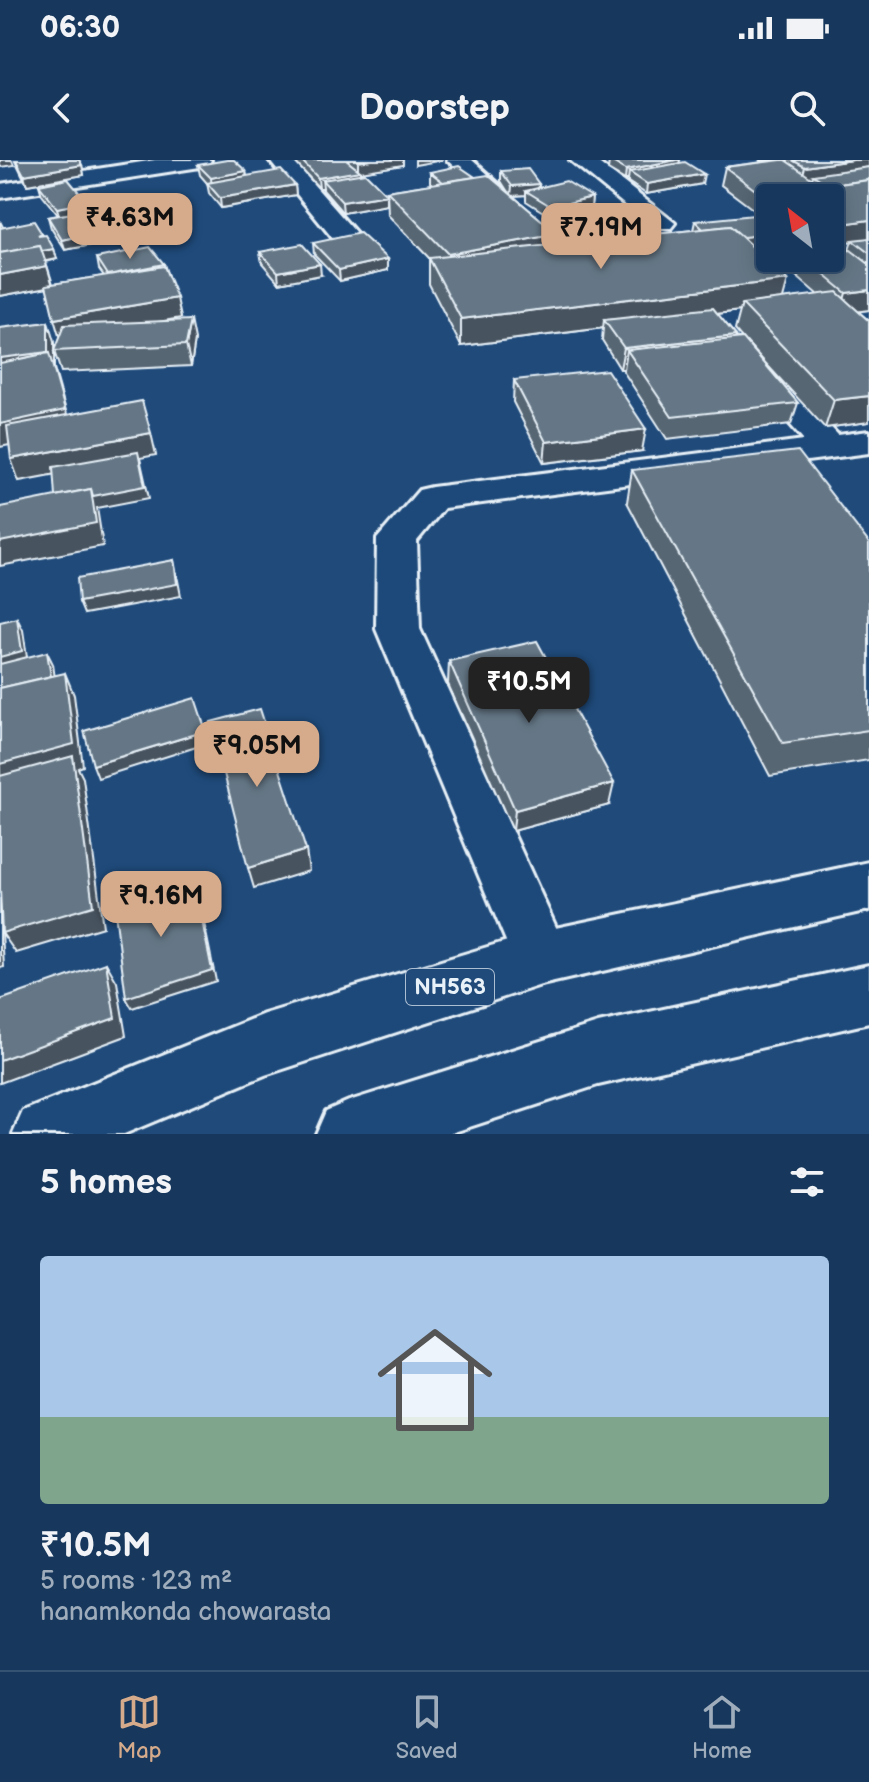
<!DOCTYPE html>
<meta charset="utf-8">
<style>
body{margin:0;font-family:"Balsamiq Sans",sans-serif;background:#203f62;color:#f1f3f6;height:100vh;display:flex;flex-direction:column;font-size:30px;white-space:nowrap}
*{box-sizing:border-box;margin:0}
p{font-size:26px;color:#9eacbb}
.icon{flex:none;width:44px;height:44px;fill:none;stroke:currentColor;stroke-width:2;stroke-linecap:round;stroke-linejoin:round}
.map{position:relative;height:974px;overflow:hidden}
.details{display:flex;flex-direction:column;background:#17385c;flex:1}
.details>*{flex:none}
.needle{width:52px;rotate:329deg}
.controls{position:absolute;left:756px;top:24px;display:grid;gap:16px}
.controls a{display:grid;place-items:center;width:88px;height:88px;border-radius:8px;background:#17385c;box-shadow:0 4px 20px #0003,0 0 0 2px #365272;font-size:40px}
.price{position:absolute;translate:-50% -68px;padding:0 18px;border-radius:16px;background:#d6ab8b;color:#111;font-size:26px;line-height:52px;filter:drop-shadow(0 2px 4px #0008)}
.price::after{content:'';position:absolute;left:50%;top:48px;width:24px;height:18px;margin-left:-12px;background:inherit;clip-path:polygon(0 0,100% 0,50% 100%)}
.price.active{background:#222;color:#fff}
ul{padding:0;list-style:none}
li{display:grid;align-content:center;gap:16px;height:424px;padding:0 40px}
li+li{border-top:2px solid #365272}
li span{display:grid;place-items:center;height:248px;border-radius:8px;color:#555}
li>.icon{margin-inline-start:auto}
span .icon{width:144px;height:144px;fill:#fffc;stroke-width:1}
li b{font-size:34px}
h2{display:flex;justify-content:space-between;align-items:center;height:96px;padding:0 40px;font-size:34px}
.status{display:flex;justify-content:space-between;align-items:center;height:56px;padding:0 40px;background:#17385c;direction:ltr}
.status svg{height:22px;fill:currentColor}
header{display:flex;justify-content:space-between;align-items:center;height:104px;padding:0 40px;background:#17385c;font-size:36px;font-weight:800}
.menu{display:flex;justify-content:space-around;align-items:center;height:112px;border-top:2px solid #365272;background:#17385c;font-size:22px;color:#9eacbb}
.menu a{display:grid;justify-items:center;gap:4px}
.menu .active{color:#d6ab8b}
.map>svg:first-child{display:block}
.lines{fill:none;stroke-linecap:round;stroke-linejoin:round}
.street-casing{stroke:#e8f1f8;stroke-width:6}
.highway-casing{stroke:#e8f1f8;stroke-width:6}
.street{fill:#1f4a7a;fill-rule:evenodd}
.highway{fill:#1f4a7a;fill-rule:evenodd}
.wall{fill:#576673;stroke:#e8f1f8;stroke-width:2;fill-rule:evenodd}
.shaded-wall{fill:#47535e;stroke:#e8f1f8;stroke-width:2}
.building{fill:#657786;stroke:#e8f1f8;stroke-width:2}
.labels{text-anchor:middle;dominant-baseline:central;stroke-width:8;stroke-linejoin:round;paint-order:stroke}
.shield{fill:#1f4a7a;stroke:#acbfd2;stroke-width:2}
.shield-label{font-size:22px;font-weight:bold;fill:#e8f1f8}
</style>
<div class="status"><b>06:30</b><svg viewBox="0 0 49 12"><path d="M0 12V9h3v3zM5 12V6h3v6zM10 12V3h3v9zM15 12V0h3v12zM26 1h20v11H26zM47 4h2v5h-2z"/></svg></div>
<header><svg class="icon" aria-label="back" viewBox="0 0 24 24"><path d="M15 5l-7 7 7 7"/></svg>Doorstep<svg class="icon" aria-label="search" viewBox="0 0 24 24"><circle cx="10" cy="10" r="6"/><path d="M15 15l6 6"/></svg></header>
<div class="map">
<svg width="869" height="974" viewBox="0 0 869 974">
<rect width="100%" height="100%" fill="#1f4a7a"/>
<filter id="ink" filterUnits="userSpaceOnUse"><feTurbulence type="fractalNoise" baseFrequency=".0125" numOctaves="2"/><feDisplacementMap in="SourceGraphic" scale="16" xChannelSelector="R" yChannelSelector="G"/><feConvolveMatrix kernelMatrix="1 2 1 2 8 2 1 2 1" color-interpolation-filters="sRGB"/></filter>
<g filter="url(#ink)">
<g class="lines">
<defs>
<g id="street">
<path d="M 155,0 L 211,0 L 208,5 L 200,7 L 0,38 L 0,24 Z"/>
<path d="M 269,0 L 292,0 L 357,74 L 361,80 L 357,86 L 339,86 Z"/>
<path d="M 447,0 L 472,0 L 509,33 L 506,38 L 488,38 Z"/>
<path d="M 570,0 L 595,0 L 675,63 L 671,68 L 653,68 Z"/>
<path d="M 869,145 L 869,163 L 843,166 L 833,163 L 828,157 L 833,151 Z"/>
<path d="M 755,196 L 766,199 L 838,275 L 869,271 L 869,293 L 444,348 L 417,381 L 420,469 L 570,798 L 561,817 L 541,825 L 521,817 L 376,469 L 377,379 L 419,330 L 432,327 L 804,280 L 739,206 L 744,199 Z"/>
</g>
<g id="highway">
<path d="M 869,702 L 869,750 L 541,825 L 265,915 L 124,974 L 13,974 L 23,951 L 264,854 L 541,771 Z"/>
<path d="M 869,805 L 869,863 L 598,925 L 448,974 L 316,974 L 326,951 L 349,941 L 598,863 Z"/>
</g>
</defs>
<use href="#street" class="street-casing"/>
<use href="#highway" class="highway-casing"/>
<use href="#street" class="street"/>
<use href="#highway" class="highway"/>
</g>
<g class="wall">
<path d="M 15,0 L 79,0 L 82,5 L 84,15 L 27,25 Z"/>
<path d="M 293,0 L 403,0 L 403,5 L 360,12 L 360,13 L 387,35 L 387,45 L 343,53 L 323,30 L 323,28 L 319,28 Z"/>
<path d="M 609,0 L 680,0 L 679,3 L 702,24 L 646,34 L 628,22 L 628,20 L 625,20 L 608,10 Z"/>
<path d="M 759,0 L 869,0 L 869,150 L 858,151 L 869,161 L 869,262 L 825,268 L 749,185 L 798,243 L 791,264 L 667,279 L 623,211 L 624,209 L 620,209 L 602,180 L 603,168 L 461,186 L 429,124 L 429,98 L 388,55 L 387,31 L 432,24 L 430,22 L 430,12 L 475,17 L 508,32 L 501,21 L 501,11 L 539,24 L 539,28 L 592,37 L 591,47 L 551,57 L 526,41 L 526,35 L 513,36 L 558,74 L 557,84 L 693,70 L 695,61 L 770,59 L 770,85 L 753,87 L 783,139 L 818,135 L 796,116 L 801,98 L 830,98 L 849,90 L 852,81 L 830,84 L 830,38 L 770,38 L 770,53 L 768,51 L 768,48 L 754,50 L 721,25 L 725,7 L 763,2 ZM 740,151 L 735,170 L 742,178 L 735,178 L 736,176 L 717,154 Z"/>
<path d="M 198,5 L 246,11 L 247,16 L 295,25 L 296,35 L 221,48 L 209,33 L 207,23 L 200,15 Z"/>
<path d="M 39,25 L 90,52 L 86,53 L 102,83 L 65,90 L 51,68 L 48,57 L 58,55 L 42,35 Z"/>
<path d="M 0,61 L 3,67 L 42,74 L 54,89 L 57,99 L 46,102 L 53,124 L 104,116 L 99,109 L 97,98 L 164,104 L 181,158 L 165,161 L 195,180 L 191,206 L 61,212 L 54,191 L 60,176 L 47,127 L 0,136 Z"/>
<path d="M 313,83 L 388,99 L 388,110 L 340,121 L 314,94 Z"/>
<path d="M 260,92 L 321,115 L 279,123 L 262,103 Z"/>
<path d="M 514,220 L 642,291 L 544,303 L 513,242 Z"/>
<path d="M 632,310 L 869,383 L 869,600 L 770,616 L 627,342 Z"/>
<path d="M 449,501 L 609,645 L 513,671 L 448,524 Z"/>
</g>
<g class="shaded-wall">
<path d="M 0,0 L 12,0 L 14,5 L 0,7 Z"/>
<path d="M 372,0 L 403,0 L 403,5 L 360,12 L 360,21 L 322,20 L 323,28 L 319,28 L 318,18 L 358,11 L 358,2 Z"/>
<path d="M 415,0 L 443,0 L 415,5 Z"/>
<path d="M 676,0 L 680,0 L 678,9 L 629,12 L 628,20 L 625,20 L 626,10 Z"/>
<path d="M 853,0 L 869,0 L 869,14 L 813,15 L 811,24 L 800,25 L 805,7 Z"/>
<path d="M 82,5 L 84,15 L 27,25 L 24,15 Z"/>
<path d="M 246,11 L 247,21 L 212,28 L 211,18 Z"/>
<path d="M 704,14 L 702,24 L 646,34 L 647,24 Z"/>
<path d="M 539,24 L 538,34 L 526,31 L 526,35 L 511,36 L 512,26 Z"/>
<path d="M 820,24 L 816,38 L 772,33 L 768,48 L 754,50 L 758,32 Z"/>
<path d="M 295,25 L 296,35 L 221,48 L 220,38 Z"/>
<path d="M 387,35 L 387,45 L 343,53 L 342,42 Z"/>
<path d="M 592,37 L 591,47 L 551,57 L 552,47 Z"/>
<path d="M 87,42 L 90,52 L 60,58 L 57,48 Z"/>
<path d="M 869,60 L 869,79 L 830,84 L 830,66 Z"/>
<path d="M 99,72 L 102,83 L 65,90 L 62,80 Z"/>
<path d="M 558,74 L 556,99 L 448,120 L 448,94 Z"/>
<path d="M 770,74 L 770,85 L 712,91 L 714,80 Z"/>
<path d="M 54,89 L 57,99 L 0,111 L 0,99 Z"/>
<path d="M 388,99 L 388,110 L 340,121 L 339,110 Z"/>
<path d="M 320,104 L 321,115 L 279,123 L 278,112 Z"/>
<path d="M 47,106 L 53,126 L 0,136 L 0,115 Z"/>
<path d="M 788,120 L 781,146 L 742,144 L 740,151 L 610,167 L 604,160 L 603,168 L 461,186 L 461,159 Z"/>
<path d="M 869,130 L 869,150 L 840,154 L 846,133 Z"/>
<path d="M 177,138 L 181,158 L 60,179 L 54,159 Z"/>
<path d="M 191,160 L 195,180 L 191,206 L 186,185 Z"/>
<path d="M 48,162 L 54,182 L 54,208 L 72,272 L 0,287 L 0,198 Z"/>
<path d="M 736,176 L 731,197 L 627,190 L 624,209 L 620,209 L 624,188 Z"/>
<path d="M 869,236 L 869,262 L 825,268 L 834,240 Z"/>
<path d="M 646,269 L 642,291 L 544,303 L 546,282 Z"/>
<path d="M 151,273 L 156,295 L 140,298 L 149,338 L 97,348 L 103,386 L 0,406 L 0,382 L 60,355 L 140,298 L 19,321 L 11,299 Z"/>
<path d="M 174,400 L 181,436 L 84,454 L 79,442 Z"/>
<path d="M 17,458 L 23,470 L 28,504 L 0,511 L 0,497 Z"/>
<path d="M 47,492 L 53,504 L 57,533 L 0,548 Z"/>
<path d="M 65,513 L 74,535 L 83,606 L 78,608 L 83,618 L 103,767 L 16,793 L 2,773 L 0,604 Z"/>
<path d="M 206,571 L 209,583 L 98,618 L 93,605 Z"/>
<path d="M 614,623 L 609,645 L 513,671 L 515,650 Z"/>
<path d="M 306,690 L 309,711 L 254,728 L 248,708 Z"/>
<path d="M 194,721 L 198,733 L 216,821 L 132,848 L 126,838 Z"/>
<path d="M 0,738 L 4,807 L 0,808 Z"/>
<path d="M 106,803 L 117,822 L 126,876 L 0,923 L 0,900 Z"/>
</g>
<g class="building">
<path d="M 16,0 L 79,0 L 82,5 L 24,15 Z"/>
<path d="M 227,0 L 234,0 L 246,11 L 211,18 L 198,5 Z"/>
<path d="M 301,0 L 346,0 L 360,11 L 318,18 Z"/>
<path d="M 609,0 L 676,0 L 626,10 Z"/>
<path d="M 781,0 L 785,0 L 820,24 L 758,32 L 725,7 Z"/>
<path d="M 792,0 L 853,0 L 805,7 Z"/>
<path d="M 685,2 L 704,14 L 647,24 L 629,12 Z"/>
<path d="M 459,6 L 475,17 L 443,22 L 430,12 Z"/>
<path d="M 869,7 L 869,20 L 830,25 L 813,15 Z"/>
<path d="M 528,9 L 539,24 L 512,26 L 501,11 Z"/>
<path d="M 281,10 L 295,25 L 220,38 L 207,23 Z"/>
<path d="M 365,13 L 387,35 L 342,42 L 322,20 Z"/>
<path d="M 488,15 L 558,74 L 448,94 L 387,31 Z"/>
<path d="M 68,19 L 87,42 L 57,48 L 39,25 Z"/>
<path d="M 869,20 L 869,60 L 830,66 L 830,38 L 779,38 L 772,33 Z"/>
<path d="M 566,21 L 592,37 L 552,47 L 526,31 Z"/>
<path d="M 84,51 L 99,72 L 62,80 L 48,57 Z"/>
<path d="M 764,54 L 770,59 L 770,74 L 743,77 L 730,66 L 703,69 L 695,61 Z"/>
<path d="M 34,61 L 42,74 L 38,76 L 46,75 L 54,89 L 42,91 L 40,86 L 0,93 L 0,68 Z"/>
<path d="M 730,66 L 788,120 L 461,159 L 429,98 Z"/>
<path d="M 360,73 L 388,99 L 339,110 L 313,83 Z"/>
<path d="M 869,78 L 869,93 L 852,80 Z"/>
<path d="M 302,84 L 320,104 L 278,112 L 260,92 Z"/>
<path d="M 40,86 L 47,106 L 0,115 L 0,93 Z"/>
<path d="M 150,87 L 164,104 L 108,115 L 97,98 Z"/>
<path d="M 851,90 L 869,104 L 869,130 L 846,133 L 804,98 L 830,98 L 830,92 Z"/>
<path d="M 164,106 L 177,138 L 54,159 L 46,125 Z"/>
<path d="M 837,132 L 869,161 L 869,236 L 834,240 L 742,144 Z"/>
<path d="M 713,148 L 736,176 L 624,188 L 604,160 Z"/>
<path d="M 191,160 L 186,185 L 54,191 L 64,165 Z"/>
<path d="M 48,162 L 48,192 L 0,198 L 0,168 Z"/>
<path d="M 743,178 L 798,243 L 672,257 L 627,190 Z"/>
<path d="M 49,193 L 65,250 L 0,264 L 0,203 Z"/>
<path d="M 607,210 L 646,269 L 546,282 L 514,220 Z"/>
<path d="M 142,241 L 151,273 L 11,299 L 7,266 Z"/>
<path d="M 798,291 L 869,383 L 869,570 L 783,583 L 632,310 Z"/>
<path d="M 138,292 L 145,326 L 93,336 L 91,329 L 55,336 L 53,307 Z"/>
<path d="M 91,329 L 96,363 L 0,382 L 0,347 Z"/>
<path d="M 174,400 L 177,424 L 79,442 L 77,418 Z"/>
<path d="M 17,458 L 22,491 L 0,497 L 0,462 Z"/>
<path d="M 537,481 L 614,623 L 515,650 L 449,501 Z"/>
<path d="M 47,492 L 51,516 L 0,528 L 0,504 Z"/>
<path d="M 65,513 L 74,584 L 0,604 L 0,528 Z"/>
<path d="M 195,538 L 206,571 L 93,605 L 84,571 Z"/>
<path d="M 260,549 L 306,690 L 248,708 L 211,562 Z"/>
<path d="M 73,596 L 93,746 L 2,773 L 0,729 L 0,616 Z"/>
<path d="M 194,721 L 212,810 L 126,838 L 114,745 Z"/>
<path d="M 106,803 L 115,858 L 0,900 L 0,840 Z"/>
</g>
</g>
<g class="labels">
<rect class="shield" x="406" y="809" width="88" height="36" rx="6"/>
<g class="shield-label">
<text x="450" y="827">NH563</text>
</g>
</g>
</svg>
<div class="controls">
<a><svg class="needle" viewBox="-14 -14 28 28"><path d="M0-13l5 13h-10z" fill="#e53935"/><path d="M0 13l5-13h-10z" fill="#9eacbb"/></svg></a>
</div>
<b class="price" style="left:130px;top:101px">₹4.63M</b>
<b class="price" style="left:601px;top:111px">₹7.19M</b>
<b class="price active" style="left:529px;top:565px">₹10.5M</b>
<b class="price" style="left:257px;top:629px">₹9.05M</b>
<b class="price" style="left:161px;top:779px">₹9.16M</b>
</div>
<section class="details">
<h2>5 homes<svg class="icon" aria-label="filters" viewBox="0 0 24 24"><path d="M4 7h16M4 17h16"/><circle cx="9" cy="7" r="2"/><circle cx="15" cy="17" r="2"/></svg></h2>
<ul>
<li><span style="background:linear-gradient(#a9c7e8 65%,#7fa58c 0)"><svg class="icon" aria-label="home" viewBox="0 0 24 24"><path d="M3 11l9-7 9 7M6 9v11h12V9"/></svg></span><div><b>₹10.5M</b><p>5 rooms · 123 m²</p><p>hanamkonda chowarasta</p></div></li>
</ul>
</section>
<nav class="menu">
<a class="active"><svg class="icon" aria-label="map" viewBox="0 0 24 24"><path d="M3 6l6-2 6 2 6-2v14l-6 2-6-2-6 2zM9 4v14M15 6v14"/></svg>Map</a>
<a><svg class="icon" aria-label="saved" viewBox="0 0 24 24"><path d="M7 4h10v16l-5-4-5 4z"/></svg>Saved</a>
<a><svg class="icon" aria-label="home" viewBox="0 0 24 24"><path d="M3 11l9-7 9 7M6 9v11h12V9"/></svg>Home</a>
</nav>
